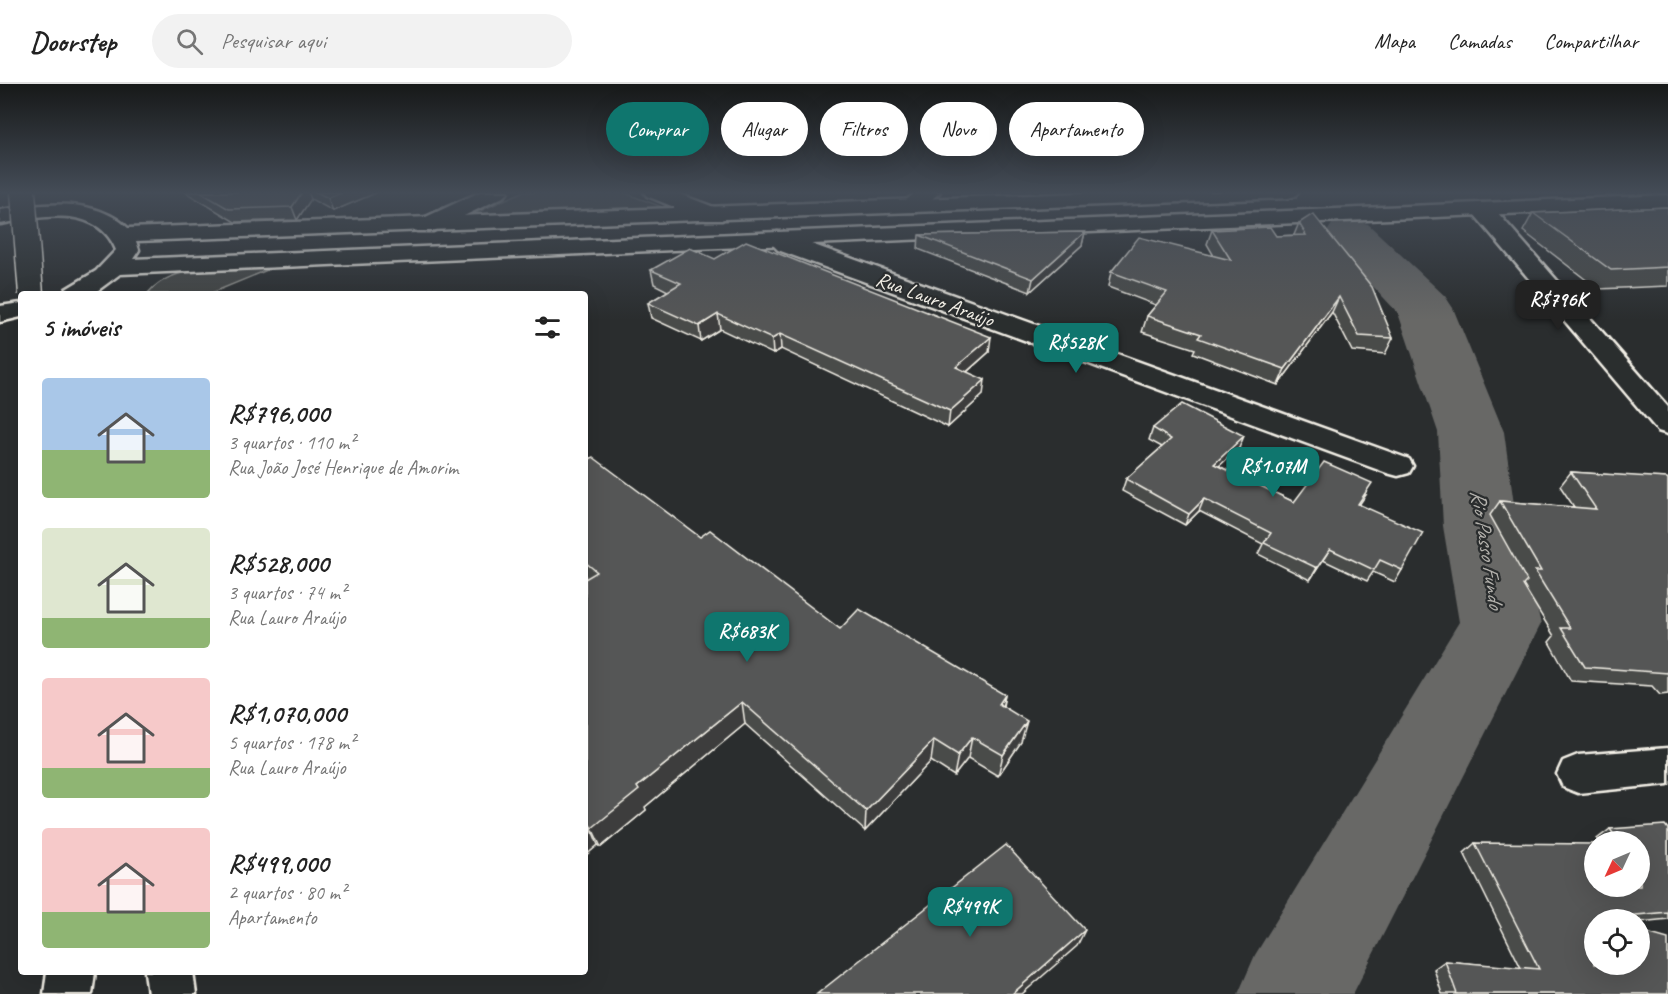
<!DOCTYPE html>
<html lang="pt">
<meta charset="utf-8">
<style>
body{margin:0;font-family:Caveat,sans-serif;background:#f2f2f2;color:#222;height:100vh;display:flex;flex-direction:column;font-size:22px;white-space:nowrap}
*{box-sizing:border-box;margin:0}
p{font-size:20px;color:#767676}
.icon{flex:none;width:33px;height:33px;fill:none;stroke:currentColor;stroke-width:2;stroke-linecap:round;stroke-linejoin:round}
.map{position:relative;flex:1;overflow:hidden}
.drawer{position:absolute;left:18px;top:207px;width:570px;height:684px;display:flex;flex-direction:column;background:#fff;border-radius:6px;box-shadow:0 6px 24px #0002}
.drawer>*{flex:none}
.guide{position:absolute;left:606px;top:18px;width:570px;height:54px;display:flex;gap:12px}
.needle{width:39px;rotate:226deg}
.controls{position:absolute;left:1584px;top:747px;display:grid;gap:12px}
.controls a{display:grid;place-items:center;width:66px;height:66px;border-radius:50%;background:#fff;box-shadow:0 6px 24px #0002;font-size:30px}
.price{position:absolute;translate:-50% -51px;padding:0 14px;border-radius:12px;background:#0f766e;color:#fff;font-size:20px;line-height:39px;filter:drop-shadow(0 2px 3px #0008)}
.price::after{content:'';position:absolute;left:50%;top:36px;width:18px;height:14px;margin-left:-9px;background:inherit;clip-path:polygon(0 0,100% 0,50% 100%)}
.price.active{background:#222;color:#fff}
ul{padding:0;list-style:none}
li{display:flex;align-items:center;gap:18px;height:150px;padding:0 24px}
li span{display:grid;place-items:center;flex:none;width:168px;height:120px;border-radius:6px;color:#555}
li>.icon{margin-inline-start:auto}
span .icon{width:72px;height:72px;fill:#fffc;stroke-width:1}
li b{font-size:26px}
h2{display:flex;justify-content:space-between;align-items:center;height:72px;padding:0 24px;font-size:26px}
.pill{padding:0 21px;border-radius:27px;background:#fff;box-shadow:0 6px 24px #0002;font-size:21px;line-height:54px}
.pill.active{background:#0f766e;color:#fff}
header{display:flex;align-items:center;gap:36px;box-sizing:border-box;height:84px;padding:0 30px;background:#fff;border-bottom:2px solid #e0e0e0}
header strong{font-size:28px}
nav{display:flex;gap:33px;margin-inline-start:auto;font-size:21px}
.search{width:420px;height:54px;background:#f2f2f2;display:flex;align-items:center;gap:15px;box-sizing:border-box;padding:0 21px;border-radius:33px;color:#767676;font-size:22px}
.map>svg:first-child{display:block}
.green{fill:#444645;stroke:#9c9c96;stroke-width:1.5}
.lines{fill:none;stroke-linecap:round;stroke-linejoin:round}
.river{fill:#676866;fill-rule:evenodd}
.minor-casing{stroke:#f4f1e8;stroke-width:5}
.major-casing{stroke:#f4f1e8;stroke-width:5}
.highway-casing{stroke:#f4f1e8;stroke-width:5}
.minor{fill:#2a2d2e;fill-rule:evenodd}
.major{fill:#2a2d2e;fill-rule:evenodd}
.highway{fill:#2a2d2e;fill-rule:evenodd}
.highway-bridge-casing{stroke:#f4f1e8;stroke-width:27;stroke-linecap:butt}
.highway-bridge{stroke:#2a2d2e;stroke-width:24}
.wall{fill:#494b4a;stroke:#f4f1e8;stroke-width:1.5}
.shaded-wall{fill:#3c3d3c;stroke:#f4f1e8;stroke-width:1.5}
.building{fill:#555756;stroke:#f4f1e8;stroke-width:1.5}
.labels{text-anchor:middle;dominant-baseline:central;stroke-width:4.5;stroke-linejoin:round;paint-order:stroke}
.street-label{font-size:21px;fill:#f4f1e8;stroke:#2a2d2e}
.water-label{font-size:22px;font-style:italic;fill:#b5b3ae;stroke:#2a2d2e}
</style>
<header>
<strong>Doorstep</strong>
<div class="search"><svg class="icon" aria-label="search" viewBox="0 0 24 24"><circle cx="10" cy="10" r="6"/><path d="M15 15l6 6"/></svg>Pesquisar aqui</div>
<nav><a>Mapa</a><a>Camadas</a><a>Compartilhar</a></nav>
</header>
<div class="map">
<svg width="1668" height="910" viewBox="0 0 1668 910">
<rect width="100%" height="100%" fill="#2a2d2e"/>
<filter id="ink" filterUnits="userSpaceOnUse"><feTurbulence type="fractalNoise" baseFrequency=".0167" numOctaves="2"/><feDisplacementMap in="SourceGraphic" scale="12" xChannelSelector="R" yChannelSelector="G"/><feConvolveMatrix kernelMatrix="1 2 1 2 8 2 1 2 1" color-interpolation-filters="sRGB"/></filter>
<g filter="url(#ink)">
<g class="green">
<path d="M 522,108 L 622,108 L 665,124 L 467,133 Z"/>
<path d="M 218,184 L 231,187 L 272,184 L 209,210 L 147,210 C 165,188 191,187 218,184 Z"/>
</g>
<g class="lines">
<path class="river" d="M 1350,136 L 1368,140 L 1445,212 L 1453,224 L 1504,348 L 1517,442 L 1541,540 L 1353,910 L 1238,910 L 1255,871 L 1459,538 L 1443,442 L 1438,348 L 1398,229 L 1325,151 L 1332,140 Z"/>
<defs>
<g id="minor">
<path d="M 480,108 L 508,108 L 505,112 L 433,147 L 417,147 L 414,142 L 417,137 Z"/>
<path d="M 644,108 L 674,108 L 722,126 L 725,131 L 722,136 L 706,136 L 647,112 Z"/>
<path d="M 916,108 L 940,108 L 917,128 L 901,128 L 898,123 Z"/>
<path d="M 1482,119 L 1490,120 L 1668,323 L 1668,350 L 1658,347 L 1474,130 L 1471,125 L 1474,120 Z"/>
<path d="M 778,148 L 1409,375 L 1413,382 L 1409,389 L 1398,392 L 1387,389 L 778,166 L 767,155 L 770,150 Z"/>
<path d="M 1668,664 L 1668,700 L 1578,709 L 1563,703 L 1557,690 L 1563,677 L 1578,671 Z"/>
</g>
<g id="major">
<path d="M 1109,108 L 1298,108 L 1295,112 L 1288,114 L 136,157 L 139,166 L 133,175 L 1668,111 L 1668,123 L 120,190 L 93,210 L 63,210 L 66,205 L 96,187 L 116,166 C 97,119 40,133 0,140 L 0,126 C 43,120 94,112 128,144 Z"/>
<path d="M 21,219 L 21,233 L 0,238 L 0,222 Z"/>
<path d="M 145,888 L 193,888 L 196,910 L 148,910 Z"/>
</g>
<path id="highway" d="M 47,888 L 95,888 L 92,910 L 44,910 Z"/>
</defs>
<use href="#minor" class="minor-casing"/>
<use href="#major" class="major-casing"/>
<use href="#highway" class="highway-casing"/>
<use href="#minor" class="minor"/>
<use href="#major" class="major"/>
<use href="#highway" class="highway"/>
<defs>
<path id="highway-bridge" d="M 23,108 L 31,210"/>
</defs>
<use href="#highway-bridge" class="highway-bridge-casing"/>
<use href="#highway-bridge" class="highway-bridge"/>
</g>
<g class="wall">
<path d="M 185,108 L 378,108 L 333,127 L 311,115 L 297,136 L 235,138 Z"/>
<path d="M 1668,123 L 1668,202 L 1598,205 L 1523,147 L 1533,129 Z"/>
<path d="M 1299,139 L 1393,254 L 1385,270 L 1352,267 L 1332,228 L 1278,301 L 1193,269 L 1195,265 L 1142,248 L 1147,232 L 1156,221 L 1108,203 L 1111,188 L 1214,172 L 1207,160 L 1212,146 L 1276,152 L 1294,151 Z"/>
<path d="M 1085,148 L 1082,161 L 1030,208 L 918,165 L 919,151 Z"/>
<path d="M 715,175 L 989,268 L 967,288 L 983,311 L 948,343 L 781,265 L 773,270 L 720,245 L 701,257 L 651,234 L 648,219 L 668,207 L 654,200 L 651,186 Z"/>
<path d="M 1153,344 L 1239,364 L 1219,382 L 1294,418 L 1366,411 L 1359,421 L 1402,486 L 1395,498 L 1373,488 L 1367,497 L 1323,476 L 1310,496 L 1258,470 L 1263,460 L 1199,427 L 1185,441 L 1122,407 L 1126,395 L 1162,363 L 1149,356 Z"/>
<path d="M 585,378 L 840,545 L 1005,611 L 1003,622 L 1021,658 L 998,692 L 968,674 L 954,692 L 931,677 L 865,747 L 745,640 L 645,723 L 646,726 L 601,763 L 598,761 L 585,772 Z"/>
<path d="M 1571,388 L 1668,395 L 1668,610 L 1660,611 L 1652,602 L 1571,597 L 1549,558 L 1554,552 L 1523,501 L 1527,497 L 1490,431 L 1500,417 L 1574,423 L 1560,402 Z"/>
<path d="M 1610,745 L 1668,745 L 1668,835 L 1640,838 L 1640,836 L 1594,836 L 1668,910 L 1442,910 L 1434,885 L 1445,877 L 1521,884 L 1464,769 L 1475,759 L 1594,802 L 1640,758 L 1599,758 L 1597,755 Z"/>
</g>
<g class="shaded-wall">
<path d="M 302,108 L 308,108 L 311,115 L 297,136 L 292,123 Z"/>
<path d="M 343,108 L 378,108 L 333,127 L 328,114 Z"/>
<path d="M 1085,148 L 1082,161 L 1030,208 L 1033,195 Z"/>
<path d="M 1339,213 L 1332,228 L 1278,301 L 1285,285 Z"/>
<path d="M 718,230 L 720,245 L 701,257 L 699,242 Z"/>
<path d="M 780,250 L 781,265 L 773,270 L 772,255 Z"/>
<path d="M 991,253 L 989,268 L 954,299 L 956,283 Z"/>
<path d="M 985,296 L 983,311 L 948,343 L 950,327 Z"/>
<path d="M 1244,352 L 1239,364 L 1209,391 L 1214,380 Z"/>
<path d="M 1204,415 L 1199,427 L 1185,441 L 1189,430 Z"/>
<path d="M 1330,465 L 1323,476 L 1310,496 L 1317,484 Z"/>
<path d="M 1005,611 L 1000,632 L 999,620 Z"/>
<path d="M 742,618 L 745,640 L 645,723 L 646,726 L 601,763 L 592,744 L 637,703 Z"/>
<path d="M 1027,637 L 1021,658 L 998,692 L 1003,671 Z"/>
<path d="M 972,653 L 968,674 L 954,692 L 958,671 Z"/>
<path d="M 934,656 L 931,677 L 865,747 L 866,727 Z"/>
<path d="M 590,741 L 598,761 L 585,772 L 585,745 Z"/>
<path d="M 1085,846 L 1077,862 L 1022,910 L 1012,910 Z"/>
</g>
<g class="building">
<path d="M 200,108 L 302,108 L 292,123 L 229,125 Z"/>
<path d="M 316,108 L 343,108 L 328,114 Z"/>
<path d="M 1668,123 L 1668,183 L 1611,186 L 1533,129 Z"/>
<path d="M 1313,130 L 1372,203 L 1393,254 L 1359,252 L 1339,213 L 1285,285 L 1198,254 L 1201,250 L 1147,232 L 1167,208 L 1111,188 L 1139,153 L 1231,176 L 1212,146 L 1270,143 L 1276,152 L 1306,151 L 1299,139 Z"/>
<path d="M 1085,148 L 1033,195 L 919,151 Z"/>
<path d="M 746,157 L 991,253 L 956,283 L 985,296 L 950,327 L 780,250 L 772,255 L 718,230 L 699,242 L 648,219 L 681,199 L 651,186 L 690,164 L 715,175 Z"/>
<path d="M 1182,320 L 1244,352 L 1214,380 L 1294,418 L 1324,378 L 1372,399 L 1358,420 L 1423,449 L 1402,486 L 1380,476 L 1374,486 L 1330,465 L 1317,484 L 1264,459 L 1271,449 L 1204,415 L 1189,430 L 1126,395 L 1171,355 L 1153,344 Z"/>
<path d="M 593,373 L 700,453 L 710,446 L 840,545 L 859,525 L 1005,611 L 999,620 L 1027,637 L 1003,671 L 972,653 L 958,671 L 934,656 L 866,727 L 742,618 L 637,703 L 639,706 L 592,744 L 590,741 L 585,745 L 585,495 L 597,488 L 585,478 L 585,378 Z"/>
<path d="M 1571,388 L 1667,394 L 1668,395 L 1668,589 L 1585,583 L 1561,544 L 1570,544 L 1535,487 L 1541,487 L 1500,417 L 1596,425 Z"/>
<path d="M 1665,741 L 1668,745 L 1668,828 L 1594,835 L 1596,836 L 1594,836 L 1594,880 L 1640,880 L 1640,847 L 1668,855 L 1668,910 L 1457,910 L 1445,877 L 1539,885 L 1475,759 L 1594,760 L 1594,802 L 1640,802 L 1640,758 L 1619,758 L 1610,745 Z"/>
<path d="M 1006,761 L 1085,846 L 1012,910 L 817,910 Z"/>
</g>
</g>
<linearGradient id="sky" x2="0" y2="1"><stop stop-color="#171919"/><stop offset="0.46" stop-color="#444c57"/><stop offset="1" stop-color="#444c57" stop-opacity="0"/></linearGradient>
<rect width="1668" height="236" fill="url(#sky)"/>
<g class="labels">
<g class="street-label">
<text transform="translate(935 215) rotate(20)">Rua Lauro Araújo</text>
</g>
<g class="water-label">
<text transform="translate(1487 465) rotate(81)">Rio Passo Fundo</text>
</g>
</g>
</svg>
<div class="controls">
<a><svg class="needle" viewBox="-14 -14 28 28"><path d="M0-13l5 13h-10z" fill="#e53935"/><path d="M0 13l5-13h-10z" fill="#767676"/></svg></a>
<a><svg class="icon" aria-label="locate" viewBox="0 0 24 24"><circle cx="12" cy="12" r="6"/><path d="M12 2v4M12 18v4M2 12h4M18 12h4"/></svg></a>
</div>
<b class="price active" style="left:1558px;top:247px">R$796K</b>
<b class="price" style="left:1076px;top:290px">R$528K</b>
<b class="price" style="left:1273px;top:414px">R$1.07M</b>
<b class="price" style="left:747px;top:579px">R$683K</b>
<b class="price" style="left:970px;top:854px">R$499K</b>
<div class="guide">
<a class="pill active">Comprar</a>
<a class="pill">Alugar</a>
<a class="pill">Filtros</a>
<a class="pill">Novo</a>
<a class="pill">Apartamento</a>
</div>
<section class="drawer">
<h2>5 imóveis<svg class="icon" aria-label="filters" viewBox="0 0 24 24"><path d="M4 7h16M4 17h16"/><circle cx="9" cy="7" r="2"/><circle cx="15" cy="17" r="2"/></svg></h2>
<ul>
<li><span style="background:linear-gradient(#a9c7e8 60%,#8fb573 0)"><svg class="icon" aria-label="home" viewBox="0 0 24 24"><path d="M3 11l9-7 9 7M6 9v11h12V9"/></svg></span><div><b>R$796,000</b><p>3 quartos · 110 m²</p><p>Rua João José Henrique de Amorim</p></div></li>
<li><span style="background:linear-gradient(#dfe7d0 75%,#8fb573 0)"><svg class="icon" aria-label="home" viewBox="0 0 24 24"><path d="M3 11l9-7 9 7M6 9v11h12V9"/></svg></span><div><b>R$528,000</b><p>3 quartos · 74 m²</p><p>Rua Lauro Araújo</p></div></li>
<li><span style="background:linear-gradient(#f6c9c9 75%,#8fb573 0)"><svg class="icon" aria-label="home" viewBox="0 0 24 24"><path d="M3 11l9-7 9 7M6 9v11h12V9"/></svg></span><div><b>R$1,070,000</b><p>5 quartos · 178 m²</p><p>Rua Lauro Araújo</p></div></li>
<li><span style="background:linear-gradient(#f6c9c9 70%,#8fb573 0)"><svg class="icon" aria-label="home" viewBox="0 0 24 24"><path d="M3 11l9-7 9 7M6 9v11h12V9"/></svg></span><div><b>R$499,000</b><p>2 quartos · 80 m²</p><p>Apartamento</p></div></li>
</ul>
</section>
</div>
